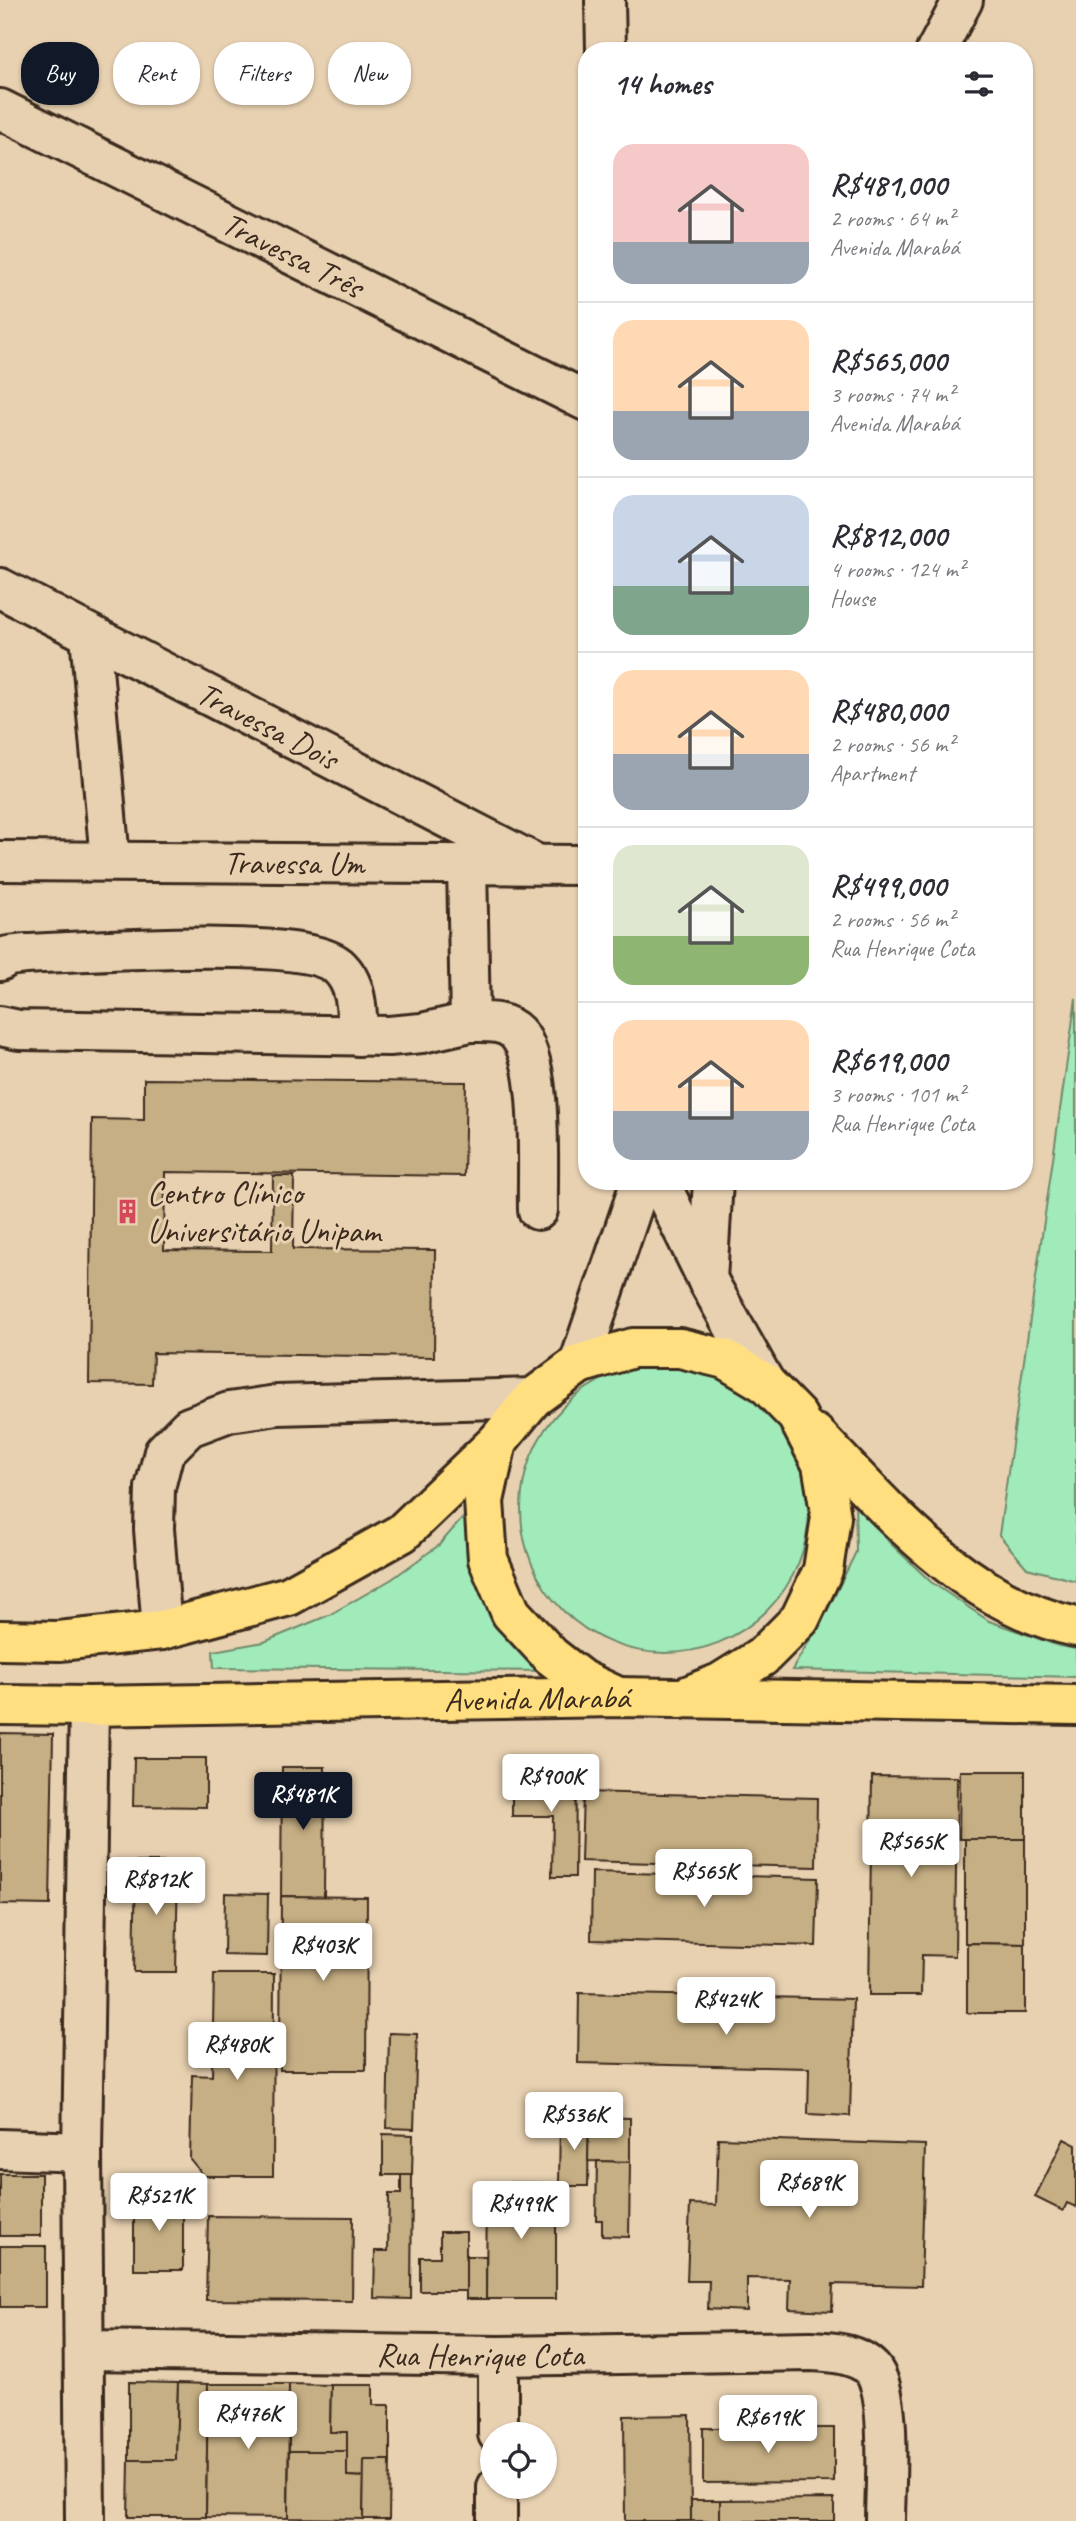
<!DOCTYPE html>
<meta charset="utf-8">
<style>
body{margin:0;font-family:Caveat,sans-serif;background:#f2f2f3;color:#2b2b33;height:100vh;display:flex;flex-direction:column;font-size:26px;white-space:nowrap}
*{box-sizing:border-box;margin:0}
p{font-size:23px;color:#7c7c81}
.icon{flex:none;width:38px;height:38px;fill:none;stroke:currentColor;stroke-width:2;stroke-linecap:round;stroke-linejoin:round}
.map{position:relative;flex:1;overflow:hidden}
.panel{position:absolute;left:578px;top:42px;width:455px;height:1148px;display:flex;flex-direction:column;background:#fff;border-radius:28px;box-shadow:0 2px 5px #0004}
.panel>*{flex:none}
.banner{position:absolute;left:21px;top:42px;width:452px;height:63px;display:flex;gap:14px}
.tools{position:absolute;left:480px;top:2422px;display:grid;gap:14px}
.tools a{display:grid;place-items:center;width:77px;height:77px;border-radius:50%;background:#fff;box-shadow:0 2px 5px #0004;font-size:35px}
.price{position:absolute;translate:-50% -60px;padding:0 16px;border-radius:7px;background:#fff;color:#222;font-size:23px;line-height:46px;filter:drop-shadow(0 2px 4px #0008)}
.price::after{content:'';position:absolute;left:50%;top:42px;width:21px;height:16px;margin-left:-10px;background:inherit;clip-path:polygon(0 0,100% 0,50% 100%)}
.price.current{background:#111827;color:#fff}
ul{padding:0;list-style:none}
li{display:flex;align-items:center;gap:21px;height:175px;padding:0 35px}
li+li{border-top:2px solid #e1e1e2}
li span{display:grid;place-items:center;flex:none;width:196px;height:140px;border-radius:21px;color:#555}
li>.icon{margin-inline-start:auto}
span .icon{width:84px;height:84px;fill:#fffc;stroke-width:1}
li b{font-size:30px}
h2{display:flex;justify-content:space-between;align-items:center;height:84px;padding:0 35px;font-size:30px}
.pill{padding:0 24px;border-radius:28px;background:#fff;box-shadow:0 2px 5px #0004;font-size:24px;line-height:63px}
.pill.current{background:#111827;color:#fff}
.map>svg:first-child{display:block}
.green{fill:#a1eab9;stroke:#6e8a6c;stroke-width:2}
.building{fill:#c6af84;stroke:#3b2a1e;stroke-width:2}
.lines{fill:none;stroke-linecap:round;stroke-linejoin:round}
.minor-casing{stroke:#3b2a1e;stroke-width:44}
.major-casing{stroke:#3b2a1e;stroke-width:44}
.minor{stroke:#e8d1b1;stroke-width:38}
.major{stroke:#ffdf80;stroke-width:38}
.labels{text-anchor:middle;dominant-baseline:central;stroke-width:6;stroke-linejoin:round;paint-order:stroke}
.street-label{font-size:33px;fill:#3b2a1e;stroke:#e8d1b1}
.poi-label{font-size:33px;fill:#3b2a1e;stroke:#e8d1b1;text-anchor:start}
</style>
<div class="map">
<svg width="1076" height="2521" viewBox="0 0 1076 2521">
<rect width="100%" height="100%" fill="#e8d1b1"/>
<filter id="ink" filterUnits="userSpaceOnUse"><feTurbulence type="fractalNoise" baseFrequency=".0143" numOctaves="2"/><feDisplacementMap in="SourceGraphic" scale="14" xChannelSelector="R" yChannelSelector="G"/><feConvolveMatrix kernelMatrix="1 2 1 2 8 2 1 2 1" color-interpolation-filters="sRGB"/></filter>
<g filter="url(#ink)">
<g class="green">
<path d="M 1076,998 L 1076,1581 L 1027,1568 L 999,1535 Z"/>
<circle cx="665" cy="1509" r="144"/>
<path d="M 855,1499 L 889,1542 L 931,1582 L 989,1621 L 1059,1646 L 1076,1649 L 1076,1677 L 792,1670 L 828,1609 L 856,1552 Z"/>
<path d="M 468,1512 L 544,1671 L 214,1668 L 213,1651 L 264,1642 L 329,1615 L 392,1579 L 439,1545 Z"/>
</g>
<g class="building">
<path d="M 144,1079 L 466,1082 L 464,1176 L 165,1172 L 164,1250 L 272,1251 L 273,1176 L 294,1176 L 293,1249 L 435,1250 L 434,1357 L 153,1353 L 152,1384 L 89,1383 L 92,1119 L 144,1120 Z"/>
<path d="M 0,1733 L 53,1734 L 50,1905 L 0,1904 Z"/>
<path d="M 134,1758 L 206,1758 L 206,1807 L 133,1806 Z"/>
<path d="M 282,1767 L 325,1767 L 324,1897 L 281,1896 Z"/>
<path d="M 960,1771 L 1025,1771 L 1025,1839 L 959,1839 Z"/>
<path d="M 512,1776 L 576,1777 L 575,1877 L 552,1877 L 553,1816 L 512,1816 Z"/>
<path d="M 872,1776 L 957,1777 L 955,1956 L 922,1955 L 921,1995 L 869,1995 Z"/>
<path d="M 583,1792 L 817,1798 L 816,1867 L 581,1861 Z"/>
<path d="M 965,1839 L 1025,1839 L 1025,1944 L 965,1943 Z"/>
<path d="M 136,1862 L 178,1862 L 176,1972 L 134,1972 Z"/>
<path d="M 592,1872 L 818,1878 L 816,1946 L 591,1940 Z"/>
<path d="M 225,1893 L 268,1894 L 267,1956 L 224,1955 Z"/>
<path d="M 281,1896 L 367,1897 L 366,2070 L 280,2070 Z"/>
<path d="M 967,1943 L 1025,1944 L 1025,2013 L 967,2013 Z"/>
<path d="M 214,1974 L 274,1974 L 273,2176 L 204,2176 L 190,2159 L 192,2075 L 212,2076 Z"/>
<path d="M 579,1993 L 853,1999 L 850,2116 L 808,2114 L 809,2068 L 578,2063 Z"/>
<path d="M 389,2033 L 417,2034 L 414,2129 L 387,2128 Z"/>
<path d="M 560,2117 L 589,2117 L 588,2186 L 559,2186 Z"/>
<path d="M 589,2117 L 630,2118 L 630,2162 L 588,2161 Z"/>
<path d="M 383,2134 L 413,2135 L 412,2175 L 383,2175 Z"/>
<path d="M 718,2138 L 925,2145 L 921,2286 L 833,2284 L 832,2311 L 789,2309 L 790,2279 L 747,2278 L 747,2311 L 708,2309 L 709,2281 L 687,2281 L 690,2204 L 716,2205 Z"/>
<path d="M 1064,2139 L 1076,2145 L 1076,2207 L 1067,2203 L 1063,2211 L 1035,2197 Z"/>
<path d="M 597,2161 L 630,2162 L 629,2237 L 602,2236 L 602,2220 L 596,2220 Z"/>
<rect x="0" y="2174" width="41" height="62"/>
<path d="M 401,2175 L 412,2175 L 411,2299 L 374,2298 L 375,2251 L 388,2251 L 389,2194 L 401,2194 Z"/>
<path d="M 487,2182 L 556,2183 L 556,2299 L 486,2299 Z"/>
<rect x="134" y="2196" width="49" height="74"/>
<path d="M 208,2216 L 353,2217 L 352,2301 L 206,2300 Z"/>
<path d="M 440,2232 L 466,2232 L 466,2291 L 420,2291 L 420,2257 L 440,2257 Z"/>
<rect x="0" y="2246" width="46" height="61"/>
<rect x="466" y="2256" width="20" height="43"/>
<path d="M 129,2382 L 178,2383 L 176,2460 L 129,2460 Z"/>
<path d="M 178,2383 L 208,2384 L 206,2517 L 128,2517 L 129,2460 L 176,2460 Z"/>
<path d="M 208,2384 L 289,2384 L 288,2518 L 206,2517 Z"/>
<path d="M 289,2384 L 331,2385 L 330,2432 L 347,2432 L 347,2451 L 289,2451 Z"/>
<path d="M 331,2385 L 373,2385 L 373,2405 L 390,2405 L 390,2460 L 364,2460 L 364,2477 L 347,2476 L 347,2432 L 330,2432 Z"/>
<rect x="744" y="2399" width="50" height="29"/>
<path d="M 690,2415 L 691,2521 L 625,2521 L 624,2416 Z"/>
<path d="M 703,2428 L 834,2428 L 834,2482 L 703,2483 Z"/>
<path d="M 289,2451 L 347,2451 L 347,2476 L 364,2477 L 363,2519 L 288,2518 Z"/>
<path d="M 364,2460 L 390,2460 L 389,2519 L 363,2519 Z"/>
<path d="M 834,2499 L 834,2521 L 720,2521 L 720,2500 Z"/>
<rect x="691" y="2500" width="29" height="21"/>
</g>
<g class="lines">
<defs>
<g id="minor">
<path d="M 605,0 L 606,51"/>
<path d="M 936,51 L 963,0"/>
<path id="s1" d="M 0,109 L 586,401"/>
<path id="s2" d="M 0,588 L 536,864"/>
<path d="M 90,635 L 110,860"/>
<path id="s3" d="M 0,861 L 586,865"/>
<path d="M 467,864 L 470,1022 C 486,1022 505,1020 517,1033 C 544,1061 537,1169 538,1210"/>
<path d="M 0,961 L 8,956 L 26,954 C 82,952 302,935 338,966 C 358,984 357,1013 358,1036"/>
<path d="M 0,1026 L 19,1030 L 389,1036 L 422,1033 L 470,1022"/>
<path d="M 659,1181 L 707,1279 L 765,1383"/>
<path d="M 707,1279 L 713,1181"/>
<path d="M 579,1364 L 641,1181"/>
<path d="M 162,1630 L 154,1529 L 155,1488 L 164,1452 L 189,1427 L 229,1412 L 277,1405 L 533,1398"/>
<path d="M 0,2149 L 82,2152"/>
<path id="s4" d="M 84,2350 L 498,2356 L 810,2351 C 830,2352 857,2353 872,2369 C 893,2393 885,2488 885,2521"/>
<path d="M 498,2434 L 498,2356"/>
<path d="M 85,2521 L 82,2152 L 89,1706"/>
<path d="M 497,2521 L 497,2487"/>
</g>
<g id="major">
<path d="M 815,1434 C 889,1511 967,1604 1076,1627"/>
<path d="M 497,1442 L 484,1501 L 488,1559 L 511,1613 L 551,1656 L 582,1680 L 616,1696"/>
<path d="M 0,1640 L 59,1641 L 162,1630 L 289,1596 L 402,1533 L 497,1442 L 533,1398 L 579,1364 L 633,1348 L 680,1348 L 725,1359 L 765,1383 L 797,1416 L 822,1464 L 831,1517 L 823,1570 L 800,1619 L 762,1657 L 720,1683 L 680,1699"/>
<path id="s5" d="M 0,1705 L 89,1706 L 618,1697 L 1076,1705"/>
</g>
</defs>
<use href="#minor" class="minor-casing"/>
<use href="#major" class="major-casing"/>
<use href="#minor" class="minor"/>
<use href="#major" class="major"/>
</g>
</g>
<defs>
<symbol id="building-bare" viewBox="-9 -9 18 18"><path d="M-4-6H4V6H1V3H-1V6H-4ZM-2.5-4.3h1.7v1.8h-1.7ZM.8-4.3h1.7v1.8H.8ZM-2.5-1h1.7V.8h-1.7ZM.8-1h1.7V.8H.8Z" fill="#d1495b" stroke="#e8d1b1" stroke-width="2.5" paint-order="stroke"/></symbol>
</defs>
<g fill-rule="evenodd">
<use href="#building-bare" x="110" y="1194" width="35" height="35"/>
</g>
<g class="labels">
<g class="street-label">
<text stroke="none"><textPath href="#s1" startOffset="327">Travessa Três</textPath></text>
<text stroke="none"><textPath href="#s2" startOffset="301">Travessa Dois</textPath></text>
<text stroke="none"><textPath href="#s3" startOffset="294">Travessa Um</textPath></text>
<text stroke="none"><textPath href="#s5" startOffset="537">Avenida Marabá</textPath></text>
<text stroke="none"><textPath href="#s4" startOffset="396">Rua Henrique Cota</textPath></text>
</g>
<g class="poi-label">
<text x="147" y="1193">Centro Clínico<tspan x="147" dy="38">Universitário Unipam</tspan></text>
</g>
</g>
</svg>
<div class="tools">
<a><svg class="icon" aria-label="locate" viewBox="0 0 24 24"><circle cx="12" cy="12" r="6"/><path d="M12 2v4M12 18v4M2 12h4M18 12h4"/></svg></a>
</div>
<b class="price" style="left:551px;top:1814px">R$900K</b>
<b class="price current" style="left:303px;top:1832px">R$481K</b>
<b class="price" style="left:911px;top:1879px">R$565K</b>
<b class="price" style="left:704px;top:1909px">R$565K</b>
<b class="price" style="left:156px;top:1917px">R$812K</b>
<b class="price" style="left:323px;top:1983px">R$403K</b>
<b class="price" style="left:726px;top:2037px">R$424K</b>
<b class="price" style="left:237px;top:2082px">R$480K</b>
<b class="price" style="left:574px;top:2152px">R$536K</b>
<b class="price" style="left:809px;top:2220px">R$689K</b>
<b class="price" style="left:159px;top:2233px">R$521K</b>
<b class="price" style="left:521px;top:2241px">R$499K</b>
<b class="price" style="left:248px;top:2451px">R$476K</b>
<b class="price" style="left:768px;top:2455px">R$619K</b>
<div class="banner">
<a class="pill current">Buy</a>
<a class="pill">Rent</a>
<a class="pill">Filters</a>
<a class="pill">New</a>
</div>
<section class="panel">
<h2>14 homes<svg class="icon" aria-label="filters" viewBox="0 0 24 24"><path d="M4 7h16M4 17h16"/><circle cx="9" cy="7" r="2"/><circle cx="15" cy="17" r="2"/></svg></h2>
<ul>
<li><span style="background:linear-gradient(#f6c9c9 70%,#9aa5b1 0)"><svg class="icon" aria-label="home" viewBox="0 0 24 24"><path d="M3 11l9-7 9 7M6 9v11h12V9"/></svg></span><div><b>R$481,000</b><p>2 rooms · 64 m²</p><p>Avenida Marabá</p></div></li>
<li><span style="background:linear-gradient(#ffd9b3 65%,#9aa5b1 0)"><svg class="icon" aria-label="home" viewBox="0 0 24 24"><path d="M3 11l9-7 9 7M6 9v11h12V9"/></svg></span><div><b>R$565,000</b><p>3 rooms · 74 m²</p><p>Avenida Marabá</p></div></li>
<li><span style="background:linear-gradient(#c9d6e8 65%,#7fa58c 0)"><svg class="icon" aria-label="home" viewBox="0 0 24 24"><path d="M3 11l9-7 9 7M6 9v11h12V9"/></svg></span><div><b>R$812,000</b><p>4 rooms · 124 m²</p><p>House</p></div></li>
<li><span style="background:linear-gradient(#ffd9b3 60%,#9aa5b1 0)"><svg class="icon" aria-label="home" viewBox="0 0 24 24"><path d="M3 11l9-7 9 7M6 9v11h12V9"/></svg></span><div><b>R$480,000</b><p>2 rooms · 56 m²</p><p>Apartment</p></div></li>
<li><span style="background:linear-gradient(#dfe7d0 65%,#8fb573 0)"><svg class="icon" aria-label="home" viewBox="0 0 24 24"><path d="M3 11l9-7 9 7M6 9v11h12V9"/></svg></span><div><b>R$499,000</b><p>2 rooms · 56 m²</p><p>Rua Henrique Cota</p></div></li>
<li><span style="background:linear-gradient(#ffd9b3 65%,#9aa5b1 0)"><svg class="icon" aria-label="home" viewBox="0 0 24 24"><path d="M3 11l9-7 9 7M6 9v11h12V9"/></svg></span><div><b>R$619,000</b><p>3 rooms · 101 m²</p><p>Rua Henrique Cota</p></div></li>
</ul>
</section>
</div>
